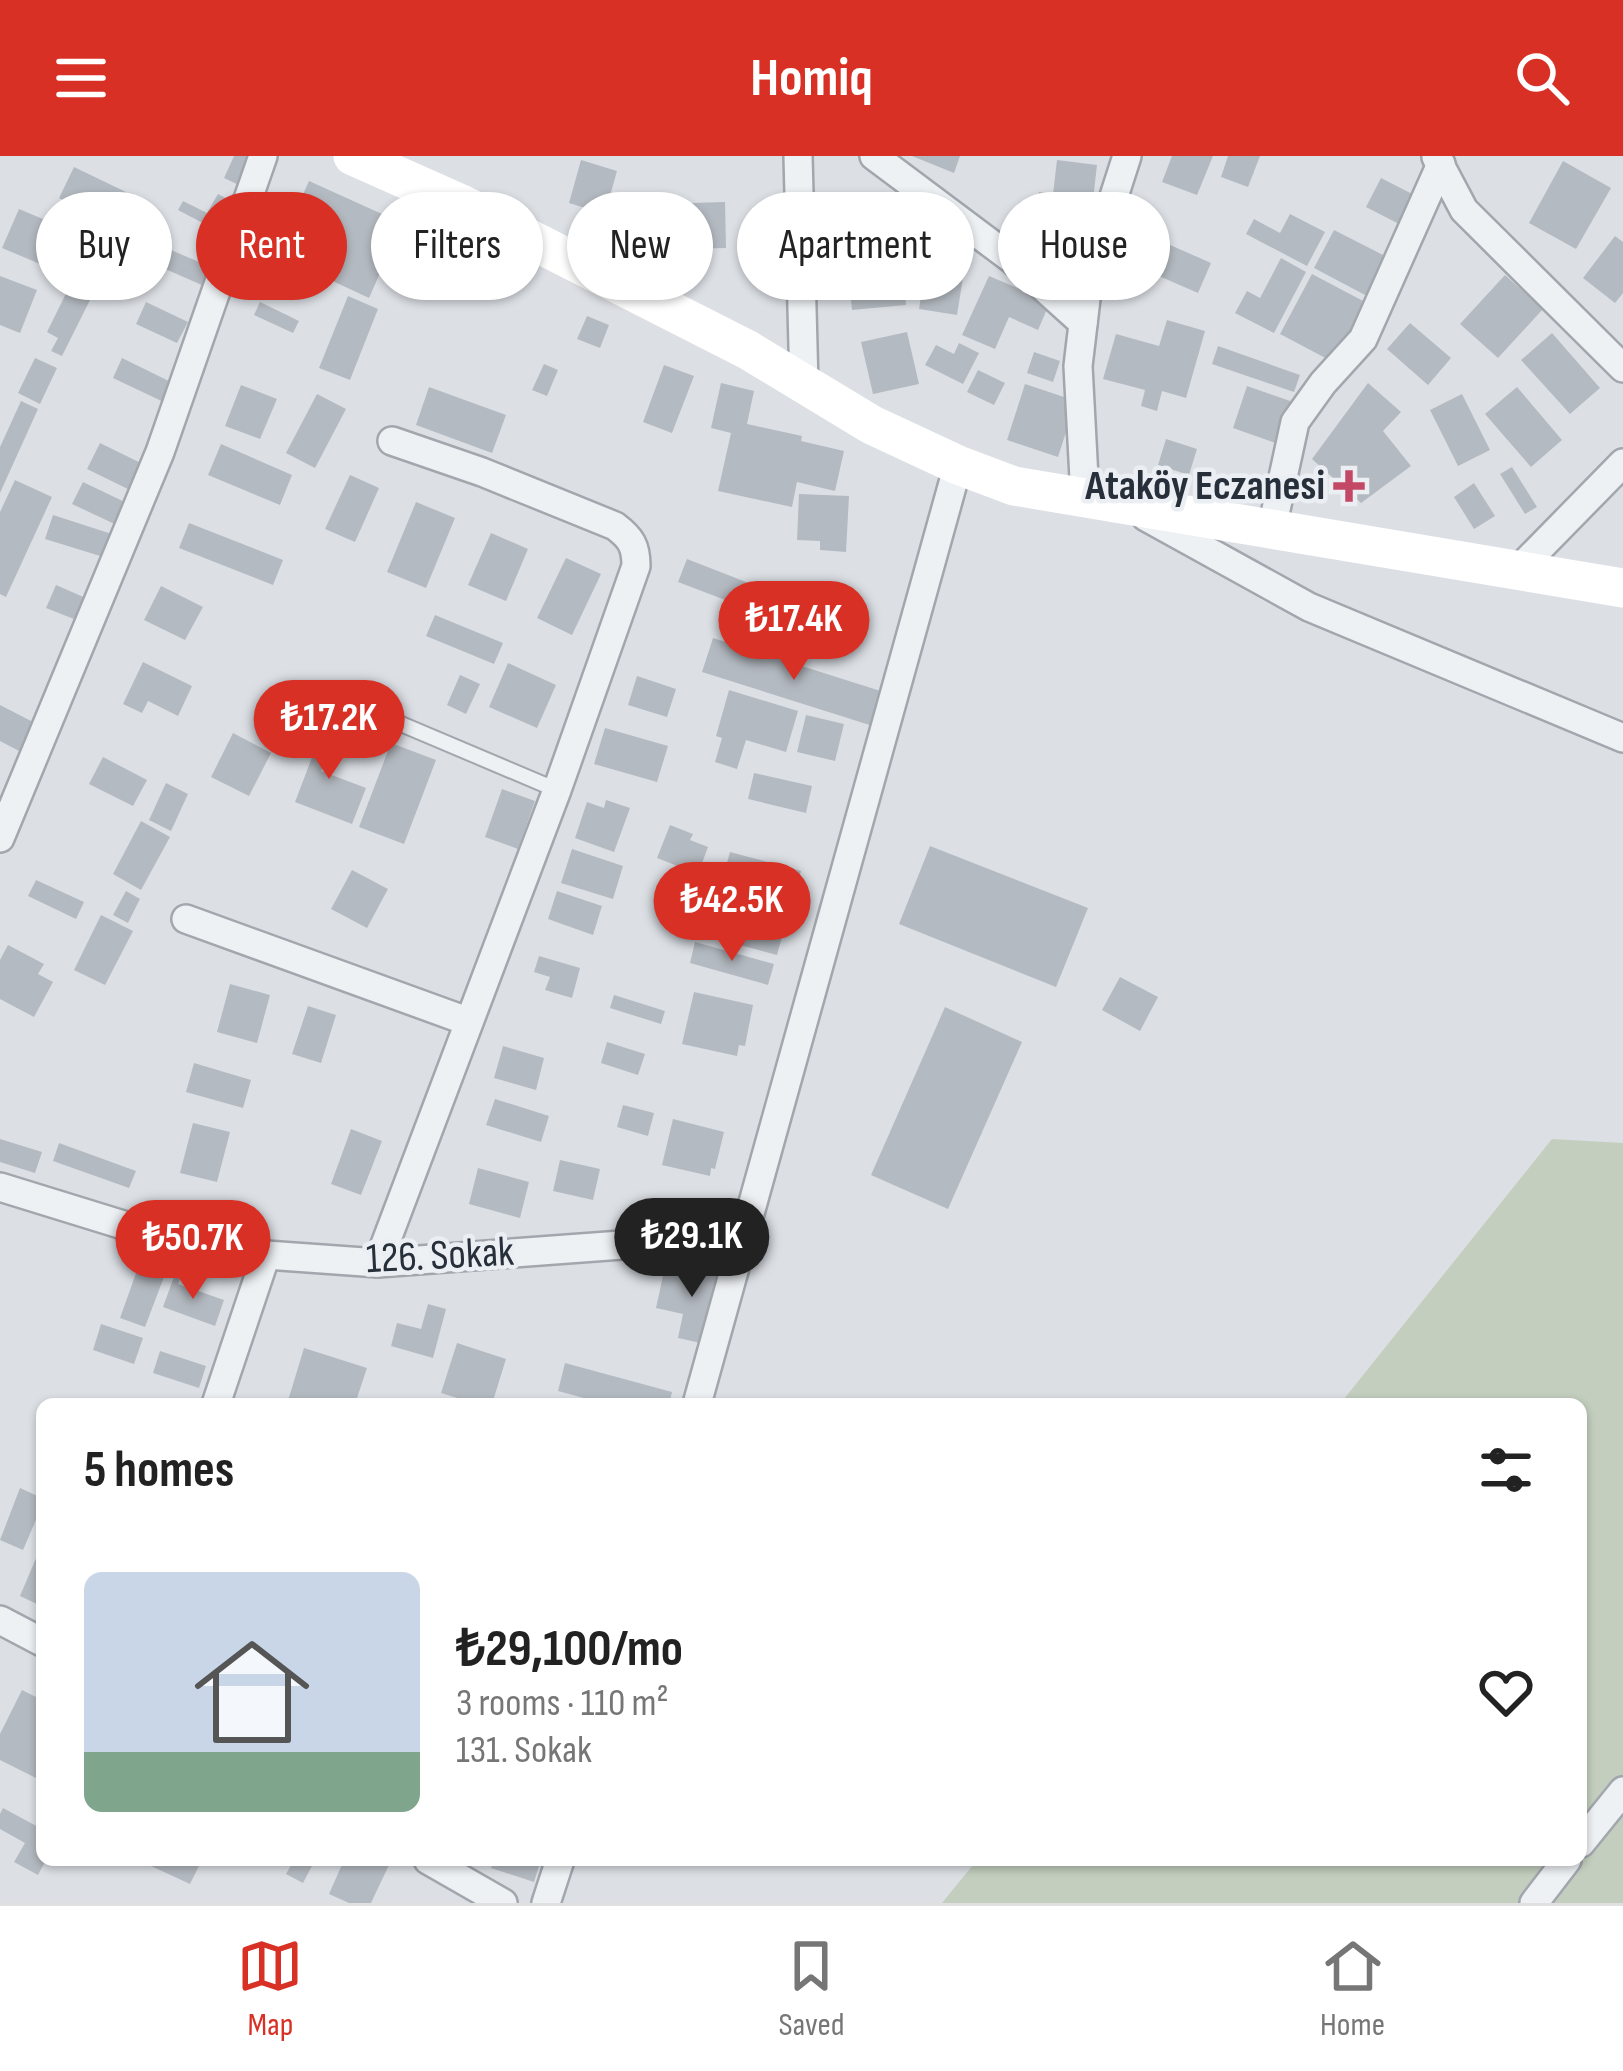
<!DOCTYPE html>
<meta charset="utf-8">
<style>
body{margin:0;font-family:"Sofia Sans Condensed",sans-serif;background:#f2f2f2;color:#222;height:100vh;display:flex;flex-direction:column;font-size:45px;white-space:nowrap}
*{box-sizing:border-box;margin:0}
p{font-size:39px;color:#767676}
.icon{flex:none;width:66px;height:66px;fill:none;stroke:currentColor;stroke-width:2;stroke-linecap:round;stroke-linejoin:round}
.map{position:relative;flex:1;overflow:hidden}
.side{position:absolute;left:36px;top:1242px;width:1551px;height:468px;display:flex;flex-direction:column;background:#fff;border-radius:18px;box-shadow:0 3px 9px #0004}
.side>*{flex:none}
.top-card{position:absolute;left:36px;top:36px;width:1551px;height:108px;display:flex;gap:24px}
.price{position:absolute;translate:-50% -102px;padding:0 27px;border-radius:42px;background:#d93025;color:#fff;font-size:39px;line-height:78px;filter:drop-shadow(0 3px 6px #0008)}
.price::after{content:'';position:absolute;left:50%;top:72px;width:36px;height:27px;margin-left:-18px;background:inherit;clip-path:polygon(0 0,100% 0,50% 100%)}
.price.on{background:#222;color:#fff}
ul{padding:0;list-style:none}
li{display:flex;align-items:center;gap:36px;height:300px;padding:0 48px}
li span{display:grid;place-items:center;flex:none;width:336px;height:240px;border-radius:18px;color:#555}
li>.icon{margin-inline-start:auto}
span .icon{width:144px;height:144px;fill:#fffc;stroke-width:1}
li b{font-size:51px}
h2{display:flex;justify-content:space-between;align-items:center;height:144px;padding:0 48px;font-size:51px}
.chip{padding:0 42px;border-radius:54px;background:#fff;box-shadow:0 3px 9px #0004;font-size:42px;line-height:108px}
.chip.on{background:#d93025;color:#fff}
header{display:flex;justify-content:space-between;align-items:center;height:156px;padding:0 48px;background:#d93025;color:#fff;font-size:54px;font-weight:700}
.tabs{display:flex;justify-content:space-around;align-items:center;height:168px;border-top:3px solid #e0e0e0;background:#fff;font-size:33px;color:#767676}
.tabs a{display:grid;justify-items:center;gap:6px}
.tabs .on{color:#d93025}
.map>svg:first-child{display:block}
.green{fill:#c3cebe}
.building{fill:#b4bac1}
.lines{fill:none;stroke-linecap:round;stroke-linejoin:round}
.lane-casing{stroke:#a2a7ae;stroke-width:18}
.street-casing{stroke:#a2a7ae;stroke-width:32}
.lane{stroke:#eef1f4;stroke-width:14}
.street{stroke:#eef1f4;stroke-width:27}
.secondary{stroke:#fff;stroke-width:39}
.poi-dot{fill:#c34865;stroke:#ebeff3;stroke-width:4.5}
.labels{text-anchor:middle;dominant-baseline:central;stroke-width:9;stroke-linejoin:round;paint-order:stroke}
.poi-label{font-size:42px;font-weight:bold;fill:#272f3a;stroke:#ebeff3;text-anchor:end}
.street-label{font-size:42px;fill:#272f3a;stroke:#ebeff3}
</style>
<header><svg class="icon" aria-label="menu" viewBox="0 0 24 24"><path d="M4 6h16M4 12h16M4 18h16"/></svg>Homiq<svg class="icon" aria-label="search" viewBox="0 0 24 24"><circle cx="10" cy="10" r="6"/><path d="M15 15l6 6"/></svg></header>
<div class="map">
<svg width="1623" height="1747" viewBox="0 0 1623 1747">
<rect width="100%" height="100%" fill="#dce0e5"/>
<path class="green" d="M 1552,983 L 1623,987 L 1623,1747 L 942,1747 L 977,1704 L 1581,1704 L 1581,1248 L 1340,1248 Z"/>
<g class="building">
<path d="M 234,0 L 258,0 L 243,31 L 224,22 Z"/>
<path d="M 912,0 L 960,0 L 954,17 Z"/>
<path d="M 1172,0 L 1213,0 L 1197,39 L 1162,26 Z"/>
<path d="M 1228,0 L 1260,0 L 1248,31 L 1221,21 Z"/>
<path d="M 581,4 L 617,15 L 605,58 L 569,47 Z"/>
<path d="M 1057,4 L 1097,9 L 1087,97 L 1033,90 L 1039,36 L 1053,38 Z"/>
<path d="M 1563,5 L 1611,32 L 1576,93 L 1529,67 Z"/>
<path d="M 74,11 L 126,36 L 110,68 L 59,42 Z"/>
<path d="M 1381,22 L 1420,42 L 1405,71 L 1366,51 Z"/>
<path d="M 309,25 L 402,67 L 369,142 L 324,121 L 321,129 L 272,108 Z"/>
<path d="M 218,38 L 233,46 L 218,75 L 178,54 L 183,45 L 207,57 Z"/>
<path d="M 725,46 L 726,92 L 635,94 L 634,58 L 657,57 L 656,48 Z"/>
<path d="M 19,53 L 50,66 L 54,58 L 73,66 L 52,113 L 2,92 Z"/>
<path d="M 1290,58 L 1325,76 L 1307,110 L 1246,78 L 1254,63 L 1280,77 Z"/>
<path d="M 899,65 L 906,149 L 852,154 L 844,71 Z"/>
<path d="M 409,71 L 466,95 L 450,133 L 393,108 Z"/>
<path d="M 1334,74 L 1387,101 L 1367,140 L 1314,112 Z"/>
<path d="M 1615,80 L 1623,86 L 1623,137 L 1615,147 L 1583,122 Z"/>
<path d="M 1161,85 L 1211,107 L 1198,137 L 1122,104 L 1128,89 L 1154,100 Z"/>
<path d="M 171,94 L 213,112 L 204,130 L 163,112 Z"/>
<path d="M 87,95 L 109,106 L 62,200 L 51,195 L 58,182 L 47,176 Z"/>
<path d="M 1281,102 L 1306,116 L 1274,177 L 1235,157 L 1247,135 L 1260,142 Z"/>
<path d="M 927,103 L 965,109 L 957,159 L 919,153 Z"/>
<path d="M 1312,118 L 1365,146 L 1333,206 L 1280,178 Z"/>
<path d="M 1505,119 L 1543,153 L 1498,202 L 1460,168 Z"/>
<path d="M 0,120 L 37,134 L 20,177 L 0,169 Z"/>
<path d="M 989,120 L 1050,146 L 1038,174 L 1009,161 L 995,193 L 962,179 Z"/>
<path d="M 348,140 L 378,153 L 350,224 L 319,212 Z"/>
<path d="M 146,146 L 188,166 L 177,187 L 136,168 Z"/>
<path d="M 260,146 L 299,165 L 293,177 L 254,159 Z"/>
<path d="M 587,160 L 609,169 L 600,192 L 577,183 Z"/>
<path d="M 1167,164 L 1205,175 L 1186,242 L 1162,235 L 1157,255 L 1141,250 L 1145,234 L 1103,223 L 1116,178 L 1159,190 Z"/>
<path d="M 1410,167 L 1451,202 L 1428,229 L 1387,193 Z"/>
<path d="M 907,176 L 919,228 L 873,238 L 861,186 Z"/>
<path d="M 1552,177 L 1600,232 L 1570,258 L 1521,204 Z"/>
<path d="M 959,187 L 979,197 L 963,228 L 925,209 L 936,189 L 954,198 Z"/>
<path d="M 1218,190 L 1300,219 L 1294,236 L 1212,208 Z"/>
<path d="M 1034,196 L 1060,205 L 1053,226 L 1027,217 Z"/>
<path d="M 35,202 L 57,212 L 40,248 L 18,237 Z"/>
<path d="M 122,202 L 181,231 L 172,250 L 113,222 Z"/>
<path d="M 544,208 L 558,214 L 547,240 L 532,234 Z"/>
<path d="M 664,209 L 694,220 L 672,277 L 643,266 Z"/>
<path d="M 978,214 L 1005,227 L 994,249 L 967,236 Z"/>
<path d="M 721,227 L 754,235 L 747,268 L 802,280 L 801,285 L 844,295 L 835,335 L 797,326 L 792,351 L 718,335 L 731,277 L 711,272 Z"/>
<path d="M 1368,227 L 1401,256 L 1383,275 L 1411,310 L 1361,347 L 1312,303 Z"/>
<path d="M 1025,228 L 1076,245 L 1058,301 L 1007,284 Z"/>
<path d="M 241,229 L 277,243 L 260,283 L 225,270 Z"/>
<path d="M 1247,230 L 1296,247 L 1281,289 L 1233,272 Z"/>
<path d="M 429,231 L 506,259 L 492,297 L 416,269 Z"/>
<path d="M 1517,231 L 1562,284 L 1531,311 L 1485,258 Z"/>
<path d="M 317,238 L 346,253 L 315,312 L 286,297 Z"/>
<path d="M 1462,238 L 1490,294 L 1458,310 L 1430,254 Z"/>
<path d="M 21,245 L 38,253 L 0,337 L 0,291 Z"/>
<path d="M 1166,283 L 1197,293 L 1189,319 L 1158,309 Z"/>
<path d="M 100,287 L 149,311 L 136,337 L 87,313 Z"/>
<path d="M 221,288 L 292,319 L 280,349 L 208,319 Z"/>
<path d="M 1512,311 L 1537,351 L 1525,358 L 1500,318 Z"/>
<path d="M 350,319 L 379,332 L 355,386 L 325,373 Z"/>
<path d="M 15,324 L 52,341 L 6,441 L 0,438 L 0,356 Z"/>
<path d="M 83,326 L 131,349 L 121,371 L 72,348 Z"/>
<path d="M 1474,327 L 1495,360 L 1474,373 L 1454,341 Z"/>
<path d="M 799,338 L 849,340 L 846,396 L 820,394 L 820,385 L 797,384 Z"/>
<path d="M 416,346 L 455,362 L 426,432 L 387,416 Z"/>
<path d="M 53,359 L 118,380 L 110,403 L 45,383 Z"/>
<path d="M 189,367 L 283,404 L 273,429 L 179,392 Z"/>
<path d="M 491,377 L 528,393 L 506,445 L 468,429 Z"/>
<path d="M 566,402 L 601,418 L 572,479 L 537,462 Z"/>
<path d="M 687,403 L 862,471 L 854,493 L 678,426 Z"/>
<path d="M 56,429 L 88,443 L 79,465 L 46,452 Z"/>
<path d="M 161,430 L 203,451 L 185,484 L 144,464 Z"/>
<path d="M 435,459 L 503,487 L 494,508 L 426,480 Z"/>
<path d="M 713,482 L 887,537 L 876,571 L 702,516 Z"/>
<path d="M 143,506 L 192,530 L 178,560 L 148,545 L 142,557 L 123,548 Z"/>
<path d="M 508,507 L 556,529 L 537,572 L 489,551 Z"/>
<path d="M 460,519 L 480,528 L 466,558 L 447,549 Z"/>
<path d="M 637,520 L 676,533 L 667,561 L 628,549 Z"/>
<path d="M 729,534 L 798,555 L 786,596 L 746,584 L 737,613 L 715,606 L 722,582 L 716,580 Z"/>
<path d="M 0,549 L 35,567 L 21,596 L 0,585 Z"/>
<path d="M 329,557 L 342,562 L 321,615 L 366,632 L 352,668 L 295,646 Z"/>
<path d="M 806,559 L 844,568 L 835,605 L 797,596 Z"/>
<path d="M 605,572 L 668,590 L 657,626 L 594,608 Z"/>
<path d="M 233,577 L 271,597 L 249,640 L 211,621 Z"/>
<path d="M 391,587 L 436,604 L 404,688 L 359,671 Z"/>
<path d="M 103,601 L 147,624 L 133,650 L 89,628 Z"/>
<path d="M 754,617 L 812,630 L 806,657 L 748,643 Z"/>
<path d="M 166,627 L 188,638 L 171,675 L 149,664 Z"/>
<path d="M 502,633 L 535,645 L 518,693 L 485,681 Z"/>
<path d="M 606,644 L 630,652 L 614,696 L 575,682 L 587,646 L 604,652 Z"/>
<path d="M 141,665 L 170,681 L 141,734 L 113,718 Z"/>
<path d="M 670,669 L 693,678 L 690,684 L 708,691 L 698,718 L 657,702 Z"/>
<path d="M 930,690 L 1088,752 L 1056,831 L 899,768 Z"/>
<path d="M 572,693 L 623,710 L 613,743 L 561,727 Z"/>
<path d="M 730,696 L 801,715 L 793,744 L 722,725 Z"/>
<path d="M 352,714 L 388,733 L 367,772 L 331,753 Z"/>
<path d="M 36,724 L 84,746 L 76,763 L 28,740 Z"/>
<path d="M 126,735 L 140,743 L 128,767 L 113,759 Z"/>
<path d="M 557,735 L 602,750 L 593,779 L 548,763 Z"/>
<path d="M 720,735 L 789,755 L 777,799 L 707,780 Z"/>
<path d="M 101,759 L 133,775 L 105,829 L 74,814 Z"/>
<path d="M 695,786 L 774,808 L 768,829 L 690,807 Z"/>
<path d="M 8,789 L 44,808 L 38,818 L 53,826 L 34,861 L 0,843 L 0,804 Z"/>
<path d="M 539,800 L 580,812 L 572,842 L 545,834 L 550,821 L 534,816 Z"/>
<path d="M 1120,821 L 1158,841 L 1140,875 L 1102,854 Z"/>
<path d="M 230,828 L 270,839 L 257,887 L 217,876 Z"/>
<path d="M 694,836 L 753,849 L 745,890 L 739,889 L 737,900 L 682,888 Z"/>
<path d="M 614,839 L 665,855 L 661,868 L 610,852 Z"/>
<path d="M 308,850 L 336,859 L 321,907 L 292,898 Z"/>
<path d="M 945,851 L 1022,886 L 948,1053 L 871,1019 Z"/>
<path d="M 607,886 L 645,898 L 638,919 L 601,907 Z"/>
<path d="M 503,890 L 544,902 L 536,934 L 494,922 Z"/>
<path d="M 194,907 L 251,924 L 243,952 L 186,936 Z"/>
<path d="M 495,943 L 549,960 L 541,986 L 486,969 Z"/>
<path d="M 623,949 L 654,957 L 648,980 L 617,971 Z"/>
<path d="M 673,963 L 724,976 L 715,1013 L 711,1012 L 710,1020 L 662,1009 Z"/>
<path d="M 193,967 L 230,976 L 217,1026 L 180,1017 Z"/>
<path d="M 351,973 L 382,985 L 361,1039 L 331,1028 Z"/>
<path d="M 0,983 L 42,996 L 35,1017 L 0,1006 Z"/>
<path d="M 59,987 L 136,1015 L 129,1032 L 53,1005 Z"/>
<path d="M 560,1004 L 600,1013 L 593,1044 L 553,1035 Z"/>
<path d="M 478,1012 L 529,1026 L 520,1062 L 469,1048 Z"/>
<path d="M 144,1095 L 170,1105 L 145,1171 L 120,1162 Z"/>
<path d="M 666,1106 L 725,1118 L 710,1189 L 678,1182 L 683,1158 L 656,1152 Z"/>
<path d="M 178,1110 L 183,1112 L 178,1128 L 224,1144 L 215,1170 L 163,1151 Z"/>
<path d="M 428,1148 L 446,1153 L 433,1202 L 391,1190 L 397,1167 L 421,1173 Z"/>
<path d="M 101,1168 L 143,1182 L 134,1208 L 93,1194 Z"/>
<path d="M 457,1187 L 506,1203 L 492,1248 L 477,1248 L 441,1237 Z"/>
<path d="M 304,1192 L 367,1212 L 355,1248 L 287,1248 Z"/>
<path d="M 160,1195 L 206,1210 L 199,1232 L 153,1217 Z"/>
<path d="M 565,1207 L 672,1236 L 669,1248 L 606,1248 L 558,1235 Z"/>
<path d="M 20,1332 L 42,1342 L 42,1350 L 23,1394 L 0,1384 Z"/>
<path d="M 37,1400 L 42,1402 L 42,1437 L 37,1448 L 20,1440 Z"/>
<path d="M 22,1534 L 42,1544 L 42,1625 L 0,1604 L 0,1578 Z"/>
<path d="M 3,1652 L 42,1673 L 42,1704 L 46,1704 L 38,1719 L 14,1706 L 25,1687 L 0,1673 L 0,1658 Z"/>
<path d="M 138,1704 L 202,1704 L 190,1728 Z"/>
<path d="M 294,1704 L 315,1704 L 303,1727 L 286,1718 Z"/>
<path d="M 344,1704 L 379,1704 L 389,1709 L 371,1747 L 349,1747 L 329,1738 Z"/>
<path d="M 494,1704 L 541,1704 L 534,1726 L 491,1712 Z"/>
</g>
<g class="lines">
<defs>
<path id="lane" d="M 342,543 L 557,634"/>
<g id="street">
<path d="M 798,0 L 804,229"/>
<path d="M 874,0 L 1013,104 L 1083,167"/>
<path d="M 1436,1 L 1464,54 L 1623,212"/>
<path d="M 1085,341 L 1078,210 L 1089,118 L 1127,0"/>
<path d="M 1146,361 L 1309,451 L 1623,582"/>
<path d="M 1272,372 L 1295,266 L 1323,227 L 1363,183 L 1441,8"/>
<path d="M 1519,413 L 1623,307"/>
<path d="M 0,682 L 160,296 L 263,0"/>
<path d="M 186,763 L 467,865"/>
<path d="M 0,1031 L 175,1085 L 266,1099 L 378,1107 L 744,1080"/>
<path d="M 378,1107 L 557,634 L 636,410 C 636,390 631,382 615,370 L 482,316 L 392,285"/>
<path d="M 216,1248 L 266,1099"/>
<path d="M 697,1248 L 958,309"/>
<path d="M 0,1464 L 42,1486"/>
<path d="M 1581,1687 L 1623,1635"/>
<path d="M 428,1704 L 503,1747"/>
<path d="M 546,1747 L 560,1704"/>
<path d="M 1534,1747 L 1567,1704"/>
</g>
</defs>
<use href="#lane" class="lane-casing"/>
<use href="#street" class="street-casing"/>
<use href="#lane" class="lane"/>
<use href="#street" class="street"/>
<path class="secondary" d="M 353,0 L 459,47 L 748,194 L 872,269 L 958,309 L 1014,330 L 1623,432"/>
</g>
<path class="poi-dot" d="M1343 312h12v12h12v12h-12v12h-12v-12h-12v-12h12z"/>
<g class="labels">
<g class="poi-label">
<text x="1325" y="330">Ataköy Eczanesi</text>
</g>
<g class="street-label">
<text transform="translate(440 1100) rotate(-3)">126. Sokak</text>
</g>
</g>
</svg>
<b class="price" style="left:794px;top:527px">₺17.4K</b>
<b class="price" style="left:329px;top:626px">₺17.2K</b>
<b class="price" style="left:732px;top:808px">₺42.5K</b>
<b class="price on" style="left:692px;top:1144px">₺29.1K</b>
<b class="price" style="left:193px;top:1146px">₺50.7K</b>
<div class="top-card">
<a class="chip">Buy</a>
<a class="chip on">Rent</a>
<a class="chip">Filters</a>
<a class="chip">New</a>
<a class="chip">Apartment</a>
<a class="chip">House</a>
</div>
<section class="side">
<h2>5 homes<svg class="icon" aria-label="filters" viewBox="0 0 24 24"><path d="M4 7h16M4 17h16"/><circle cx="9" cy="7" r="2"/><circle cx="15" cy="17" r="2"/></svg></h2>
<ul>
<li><span style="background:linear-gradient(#c9d6e8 75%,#7fa58c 0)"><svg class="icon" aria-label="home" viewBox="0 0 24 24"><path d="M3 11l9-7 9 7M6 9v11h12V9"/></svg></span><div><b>₺29,100/mo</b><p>3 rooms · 110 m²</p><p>131. Sokak</p></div><svg class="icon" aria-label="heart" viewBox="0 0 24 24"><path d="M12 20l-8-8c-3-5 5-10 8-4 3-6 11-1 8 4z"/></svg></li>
</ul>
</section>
</div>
<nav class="tabs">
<a class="on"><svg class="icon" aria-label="map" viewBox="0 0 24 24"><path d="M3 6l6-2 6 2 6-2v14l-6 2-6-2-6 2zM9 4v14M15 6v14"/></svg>Map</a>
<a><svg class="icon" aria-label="saved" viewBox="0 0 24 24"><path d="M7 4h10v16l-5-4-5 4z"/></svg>Saved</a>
<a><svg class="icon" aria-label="home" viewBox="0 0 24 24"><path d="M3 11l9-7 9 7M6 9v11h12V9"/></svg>Home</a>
</nav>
